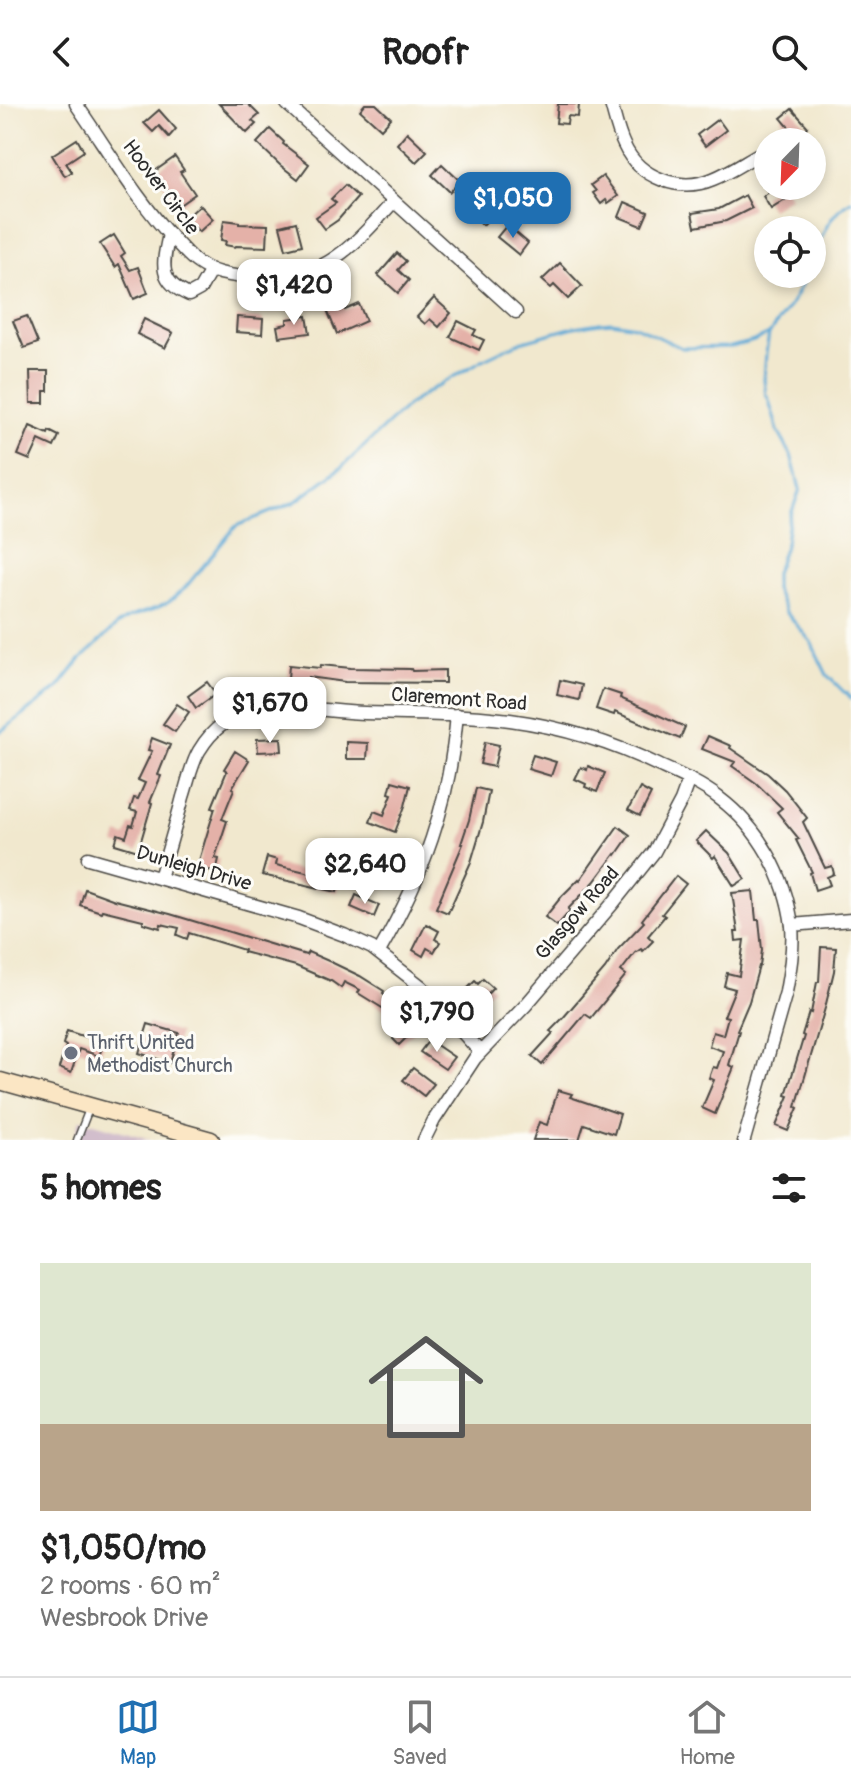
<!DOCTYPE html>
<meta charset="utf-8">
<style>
body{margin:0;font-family:Pangolin,sans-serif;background:#f2f2f2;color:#222;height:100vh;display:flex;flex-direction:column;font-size:30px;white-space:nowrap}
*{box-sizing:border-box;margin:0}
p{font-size:26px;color:#767676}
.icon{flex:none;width:44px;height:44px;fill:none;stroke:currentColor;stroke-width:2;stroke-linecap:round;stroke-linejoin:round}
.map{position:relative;height:1036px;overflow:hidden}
.side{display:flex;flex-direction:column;background:#fff;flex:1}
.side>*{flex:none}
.needle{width:52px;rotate:203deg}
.controls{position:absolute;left:754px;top:24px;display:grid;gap:16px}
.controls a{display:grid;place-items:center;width:72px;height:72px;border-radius:50%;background:#fff;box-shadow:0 4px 12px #0003;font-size:40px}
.price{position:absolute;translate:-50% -68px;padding:0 18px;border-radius:16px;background:#fff;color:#222;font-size:26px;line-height:52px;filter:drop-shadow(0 2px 4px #0008)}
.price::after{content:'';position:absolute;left:50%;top:48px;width:24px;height:18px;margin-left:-12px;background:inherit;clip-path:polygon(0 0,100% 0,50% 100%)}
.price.current{background:#1f6fb2;color:#fff}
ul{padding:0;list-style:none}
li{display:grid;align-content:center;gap:16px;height:424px;padding:0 40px}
li span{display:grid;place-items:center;height:248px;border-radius:0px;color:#555}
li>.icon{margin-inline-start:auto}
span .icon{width:144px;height:144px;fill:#fffc;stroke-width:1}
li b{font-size:34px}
h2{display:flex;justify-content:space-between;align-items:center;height:96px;padding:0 40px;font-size:34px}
header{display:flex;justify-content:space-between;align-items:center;height:104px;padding:0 40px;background:#fff;font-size:36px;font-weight:700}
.tabs{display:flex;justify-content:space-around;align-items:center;height:112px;border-top:2px solid #e0e0e0;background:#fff;font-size:22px;color:#767676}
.tabs a{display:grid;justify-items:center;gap:4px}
.tabs .current{color:#1f6fb2}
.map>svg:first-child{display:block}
.industrial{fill:#d1bdcc}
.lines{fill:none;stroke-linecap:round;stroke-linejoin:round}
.stream{stroke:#5faad7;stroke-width:3}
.building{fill:#e4b1a8}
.lane-casing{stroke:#494743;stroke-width:9}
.street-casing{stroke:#494743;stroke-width:15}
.secondary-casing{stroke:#494743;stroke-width:19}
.lane{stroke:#fff;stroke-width:6}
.street{stroke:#fff;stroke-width:12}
.secondary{stroke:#fbe6c4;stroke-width:16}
.worship-dot{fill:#6b7280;stroke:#fdfcf7;stroke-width:3}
.labels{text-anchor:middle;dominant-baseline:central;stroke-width:6;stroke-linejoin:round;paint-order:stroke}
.street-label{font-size:20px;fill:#2b2b2b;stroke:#fdfcf7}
.worship-label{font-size:20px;fill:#5b616d;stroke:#fdfcf7;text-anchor:start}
</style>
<header><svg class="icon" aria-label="back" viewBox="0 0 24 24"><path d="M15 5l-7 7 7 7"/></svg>Roofr<svg class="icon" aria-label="search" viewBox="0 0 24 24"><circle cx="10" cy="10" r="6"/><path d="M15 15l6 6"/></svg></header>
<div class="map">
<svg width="851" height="1036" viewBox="0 0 851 1036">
<rect width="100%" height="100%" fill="#fdfcf7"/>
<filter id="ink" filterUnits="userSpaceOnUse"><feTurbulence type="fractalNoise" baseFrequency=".0125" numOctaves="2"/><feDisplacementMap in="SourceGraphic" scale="16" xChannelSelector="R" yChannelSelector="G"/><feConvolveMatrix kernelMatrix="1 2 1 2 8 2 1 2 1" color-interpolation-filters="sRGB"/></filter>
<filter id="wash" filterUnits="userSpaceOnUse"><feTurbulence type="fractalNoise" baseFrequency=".006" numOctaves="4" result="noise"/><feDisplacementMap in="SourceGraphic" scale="32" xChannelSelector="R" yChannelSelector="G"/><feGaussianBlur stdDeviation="1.8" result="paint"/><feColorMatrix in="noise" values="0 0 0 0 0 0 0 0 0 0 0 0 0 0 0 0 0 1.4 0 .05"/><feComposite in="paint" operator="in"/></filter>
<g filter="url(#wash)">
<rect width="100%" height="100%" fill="#f1e8ce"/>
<path class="industrial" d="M 80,1015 L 153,1036 L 74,1036 Z"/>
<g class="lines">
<g class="stream">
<path d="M 812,158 C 820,136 829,108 851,97"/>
<path d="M 807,170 L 791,200 L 769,230 L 766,249 L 764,276 L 766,292 L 768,293 L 778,327 L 791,351 L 800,385 L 789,416 L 786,439 L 775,469 L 775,485 L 785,507 L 811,538 L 827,571 L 844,588 L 847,589 L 851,595"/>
<path d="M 0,628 L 58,584 L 80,556 L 118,520 L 130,513 L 157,504 L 169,498 L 185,484 L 236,422 L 295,398 L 341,364 L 408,301 L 434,284 L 486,254 L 520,238 L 574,223 L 600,219 L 612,218 L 635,222 L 682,244 L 731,243 L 754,237 L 769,230"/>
</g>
</g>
<g id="blocks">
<g class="building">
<path d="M 219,0 L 248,0 L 259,11 L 252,17 L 256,20 L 247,29 Z"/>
<path d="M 365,0 L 376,0 L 391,14 L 381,25 L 360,6 Z"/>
<path d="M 558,0 L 579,0 L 578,13 L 568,12 L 567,20 L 556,19 Z"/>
<path d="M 792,5 L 808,23 L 797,33 L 781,14 Z"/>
<path d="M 159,6 L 176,25 L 169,33 L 159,22 L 153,28 L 144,19 Z"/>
<path d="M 718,15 L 726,26 L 705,42 L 697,31 Z"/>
<path d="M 270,25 L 284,38 L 283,40 L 309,60 L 298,75 L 280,61 L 257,39 Z"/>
<path d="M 407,28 L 427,47 L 416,58 L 397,40 Z"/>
<path d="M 77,35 L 84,47 L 66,59 L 72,68 L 65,72 L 52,51 Z"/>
<path d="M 175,53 L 184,66 L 180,68 L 195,90 L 178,102 L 155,67 Z"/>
<path d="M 442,60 L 460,77 L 450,88 L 432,71 Z"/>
<path d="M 603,72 L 618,92 L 608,99 L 606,96 L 601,100 L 593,89 L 596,87 L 591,81 Z"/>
<path d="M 345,81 L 358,93 L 338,116 L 325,125 L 316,113 L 336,99 L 331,95 Z"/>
<path d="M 779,82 L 783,82 L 790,93 L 771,105 L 763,92 Z"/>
<path d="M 477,90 L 495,108 L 483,121 L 468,106 L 475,99 L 472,96 Z"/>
<path d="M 745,91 L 752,104 L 726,117 L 695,123 L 692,109 L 719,105 Z"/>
<path d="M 625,98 L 648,108 L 642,122 L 619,113 Z"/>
<path d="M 200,101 L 213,115 L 199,128 L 186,114 Z"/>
<path d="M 224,116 L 239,118 L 239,120 L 268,121 L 267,143 L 236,142 L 235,143 L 225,141 L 226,137 L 221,136 Z"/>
<path d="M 296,118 L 302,141 L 286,145 L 280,122 Z"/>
<path d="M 507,121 L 528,139 L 519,151 L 497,133 Z"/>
<path d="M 114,131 L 125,149 L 121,152 L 130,166 L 138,163 L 148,189 L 134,195 L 119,160 L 115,163 L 100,140 Z"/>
<path d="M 397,149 L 406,157 L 398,166 L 409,176 L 398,189 L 378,171 Z"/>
<path d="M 560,159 L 582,182 L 568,195 L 554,181 L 551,184 L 542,176 Z"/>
<path d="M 434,194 L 451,209 L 439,223 L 430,215 L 425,220 L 417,213 Z"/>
<path d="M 341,199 L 345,206 L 359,200 L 366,217 L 337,230 L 327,206 Z"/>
<path d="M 27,212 L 38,239 L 24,244 L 13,217 Z"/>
<path d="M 307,212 L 310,229 L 279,233 L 277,222 L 287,220 L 287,215 Z"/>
<path d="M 237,213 L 263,215 L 262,230 L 236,228 Z"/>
<path d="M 144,215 L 173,229 L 165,244 L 137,230 Z"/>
<path d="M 458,217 L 476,226 L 473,231 L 484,236 L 479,246 L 450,233 Z"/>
<path d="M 30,267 L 48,267 L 48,287 L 44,287 L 44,299 L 31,299 Z"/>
<path d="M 30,322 L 48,330 L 49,327 L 59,332 L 54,343 L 39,336 L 30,356 L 18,351 Z"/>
<path d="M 289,561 L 320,564 L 321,561 L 351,564 L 411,565 L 412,567 L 445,566 L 445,579 L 345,578 L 308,573 L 308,576 L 288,575 Z"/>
<path d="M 560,576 L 582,581 L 579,596 L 557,591 Z"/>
<path d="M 207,578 L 216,590 L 196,604 L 188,592 Z"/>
<path d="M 603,585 L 621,591 L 620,594 L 685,623 L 680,635 L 615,608 L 614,611 L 596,605 Z"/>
<path d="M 177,600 L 189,608 L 175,628 L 163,620 Z"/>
<path d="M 708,632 L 731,642 L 730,644 L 768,670 L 785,686 L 807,714 L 803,718 L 825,764 L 832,762 L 834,770 L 827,773 L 830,781 L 815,786 L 810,769 L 812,768 L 796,736 L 799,735 L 777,708 L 782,704 L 756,679 L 732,662 L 735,658 L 702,645 Z"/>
<path d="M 152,634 L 170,641 L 158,671 L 161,672 L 150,698 L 152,699 L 138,747 L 115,740 L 118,730 L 126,733 L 130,721 L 133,722 L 137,708 L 130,706 L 134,694 L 138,695 L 145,679 L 138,676 L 152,647 L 148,646 Z"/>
<path d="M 281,634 L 282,647 L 258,648 L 257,635 Z"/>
<path d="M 346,638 L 368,639 L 367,655 L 346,655 Z"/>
<path d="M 485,638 L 499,641 L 494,663 L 480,660 Z"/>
<path d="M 235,647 L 249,656 L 232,684 L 234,685 L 222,715 L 227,717 L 215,754 L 219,755 L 216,768 L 197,763 L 215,704 L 212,703 L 227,667 L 224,665 Z"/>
<path d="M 533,651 L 556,658 L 551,672 L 528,665 Z"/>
<path d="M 588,662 L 605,669 L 597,688 L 585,683 L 586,680 L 575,675 L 581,663 L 587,666 Z"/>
<path d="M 392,677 L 410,682 L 405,702 L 395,728 L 370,718 L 374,707 L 384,711 L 392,690 L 389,689 Z"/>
<path d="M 476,684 L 489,687 L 483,718 L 471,758 L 448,809 L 436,804 L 463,740 L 461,740 L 469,716 Z"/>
<path d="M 640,684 L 651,690 L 640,712 L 628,706 Z"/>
<path d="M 618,722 L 630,731 L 616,751 L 615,750 L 594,778 L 568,805 L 570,807 L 557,822 L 545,813 L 562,792 L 579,775 L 580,776 Z"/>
<path d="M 706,727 L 729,749 L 745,775 L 734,782 L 715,752 L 713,754 L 696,737 Z"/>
<path d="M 378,737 L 396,745 L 388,762 L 375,756 L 377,750 L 373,748 Z"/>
<path d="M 267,753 L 277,756 L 276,761 L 340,776 L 337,788 L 262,771 Z"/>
<path d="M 676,772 L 686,780 L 662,810 L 665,812 L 648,832 L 653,837 L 643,847 L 641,845 L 635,849 L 621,867 L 626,871 L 591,914 L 585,910 L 542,961 L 532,952 L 553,929 L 550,927 L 563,914 L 605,865 L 618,845 L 644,818 L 642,816 Z"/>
<path d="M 85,785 L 115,796 L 170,810 L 306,851 L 308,848 L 333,859 L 360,872 L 384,887 L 383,889 L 407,910 L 401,916 L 413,927 L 399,941 L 393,935 L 399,928 L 395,925 L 400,915 L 358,889 L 360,886 L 344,878 L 341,884 L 331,877 L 296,862 L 243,848 L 244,846 L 189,829 L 187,835 L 177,831 L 179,824 L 161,820 L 160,824 L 143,819 L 143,816 L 102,806 L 101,808 L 80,801 Z"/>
<path d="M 753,787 L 756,816 L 759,816 L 762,846 L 760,862 L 759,862 L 749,898 L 737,926 L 739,927 L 729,961 L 734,963 L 715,1010 L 702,1004 L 714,976 L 709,974 L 713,963 L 717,964 L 723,947 L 709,942 L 713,928 L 723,931 L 728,913 L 724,912 L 735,885 L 724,882 L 727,869 L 739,872 L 744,836 L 736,837 L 735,828 L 738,828 L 732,789 Z"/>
<path d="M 356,791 L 379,801 L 374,813 L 351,803 Z"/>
<path d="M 426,820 L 439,827 L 435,835 L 440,838 L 434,848 L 427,844 L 423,852 L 413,846 Z"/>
<path d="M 821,843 L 836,844 L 834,867 L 825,904 L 796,1003 L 798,1004 L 788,1027 L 776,1022 L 789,992 L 786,991 L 804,932 L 802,931 L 809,908 L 811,909 L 817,878 L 819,878 Z"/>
<path d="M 483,875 L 493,884 L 479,899 L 466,886 L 475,877 L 478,880 Z"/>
<path d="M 148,920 L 179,929 L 170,959 L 139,949 Z"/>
<path d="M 67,927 L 104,939 L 99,952 L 79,945 L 71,969 L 59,964 L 66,942 L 63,940 Z"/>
<path d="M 429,936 L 454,953 L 445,965 L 420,948 Z"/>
<path d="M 413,964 L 434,980 L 424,992 L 403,976 Z"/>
<path d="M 558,986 L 572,990 L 570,993 L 620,1010 L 614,1030 L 584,1020 L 579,1036 L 533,1036 L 539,1018 L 547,1021 Z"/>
</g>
</g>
</g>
<g filter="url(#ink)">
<use href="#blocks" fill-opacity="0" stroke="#494743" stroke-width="2"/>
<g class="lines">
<defs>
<path id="lane" d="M 77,1036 L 89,1005"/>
<g id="street">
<path d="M 76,0 C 108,46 138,98 176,138 C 183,145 190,154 198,159 C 212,169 227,171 244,173 C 317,181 348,149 393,98"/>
<path d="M 287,0 L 516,208"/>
<path d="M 611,0 C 615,14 618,29 624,41 C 639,74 680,89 713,75 C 728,69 743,59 757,51"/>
<path d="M 169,130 C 163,159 157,177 189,191 L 200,185 L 211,166"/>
<path d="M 88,754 L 299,814 L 344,831 L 372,844 L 422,883 L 480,948"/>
<path d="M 160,774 C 168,747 176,720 183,693 C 188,678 191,661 199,647 C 205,637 213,627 223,620 C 260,592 322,608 365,609 C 413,610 462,610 510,616 C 562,623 613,639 660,662 C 680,671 701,680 719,694 C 759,724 786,772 792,822 C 794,844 790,867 786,888 L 744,1036"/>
<path d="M 792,821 L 851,816"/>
<path d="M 379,848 C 424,770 449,702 457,611"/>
<path d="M 424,1036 L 434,1016 L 475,954 L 525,902 L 614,798 L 654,748 L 681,697 L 689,675"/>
</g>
<path id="secondary" d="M 0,977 L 211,1036"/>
</defs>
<use href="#lane" class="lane-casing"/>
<use href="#street" class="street-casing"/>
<use href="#secondary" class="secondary-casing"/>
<use href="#lane" class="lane"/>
<use href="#street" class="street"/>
<use href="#secondary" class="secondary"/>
</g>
</g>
<circle class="worship-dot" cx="71" cy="949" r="8"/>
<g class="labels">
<g class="street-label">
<text transform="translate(161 83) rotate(53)">Hoover Circle</text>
<text transform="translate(459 595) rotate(4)">Claremont Road</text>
<text transform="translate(194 764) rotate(16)">Dunleigh Drive</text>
<text transform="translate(577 809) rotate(-49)">Glasgow Road</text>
</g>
<g class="worship-label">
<text x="87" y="938">Thrift United<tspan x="87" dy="23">Methodist Church</tspan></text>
</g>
</g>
</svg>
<div class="controls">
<a><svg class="needle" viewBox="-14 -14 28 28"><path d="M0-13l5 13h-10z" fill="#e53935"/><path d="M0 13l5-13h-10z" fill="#767676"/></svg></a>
<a><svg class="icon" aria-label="locate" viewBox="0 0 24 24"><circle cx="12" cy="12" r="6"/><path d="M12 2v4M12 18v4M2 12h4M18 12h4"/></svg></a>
</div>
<b class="price current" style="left:513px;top:136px">$1,050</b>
<b class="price" style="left:294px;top:223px">$1,420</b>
<b class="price" style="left:270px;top:641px">$1,670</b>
<b class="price" style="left:365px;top:802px">$2,640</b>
<b class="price" style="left:437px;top:950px">$1,790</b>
</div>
<section class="side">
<h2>5 homes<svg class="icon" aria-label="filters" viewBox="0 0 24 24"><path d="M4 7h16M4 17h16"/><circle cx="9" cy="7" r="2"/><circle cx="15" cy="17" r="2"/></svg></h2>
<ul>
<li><span style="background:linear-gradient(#dfe7d0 65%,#b9a48a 0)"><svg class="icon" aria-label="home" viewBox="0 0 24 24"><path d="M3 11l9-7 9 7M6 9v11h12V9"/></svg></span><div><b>$1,050/mo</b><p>2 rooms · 60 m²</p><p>Wesbrook Drive</p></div></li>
</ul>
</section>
<nav class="tabs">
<a class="current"><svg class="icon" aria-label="map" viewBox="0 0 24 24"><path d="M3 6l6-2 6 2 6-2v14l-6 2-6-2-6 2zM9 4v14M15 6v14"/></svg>Map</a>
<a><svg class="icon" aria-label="saved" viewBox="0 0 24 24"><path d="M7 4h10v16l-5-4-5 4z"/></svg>Saved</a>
<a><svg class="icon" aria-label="home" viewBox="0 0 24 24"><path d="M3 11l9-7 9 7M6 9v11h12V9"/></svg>Home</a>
</nav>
